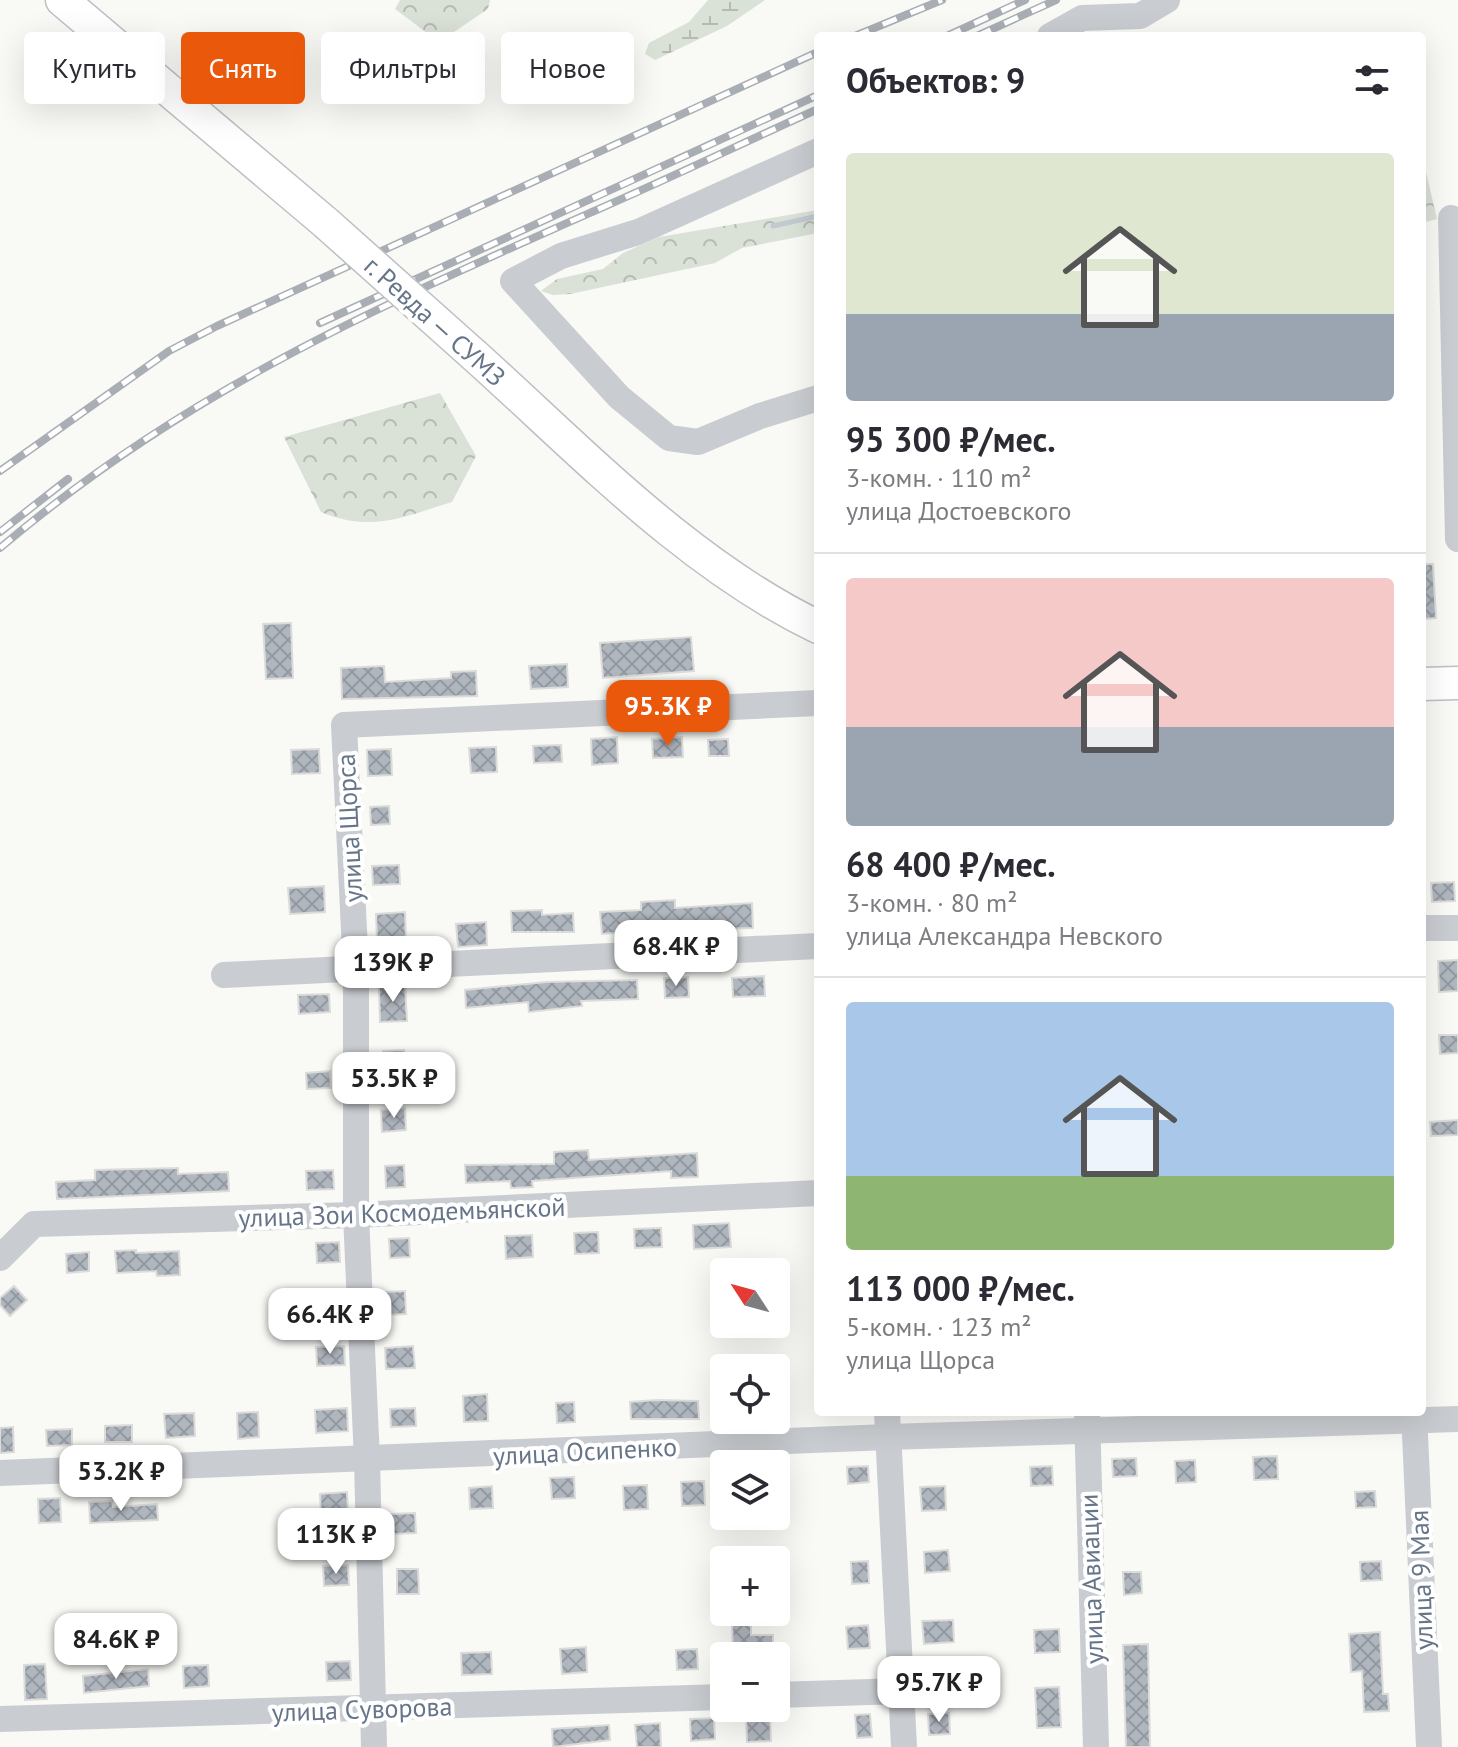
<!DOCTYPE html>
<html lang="ru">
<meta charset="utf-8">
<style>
body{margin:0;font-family:"PT Sans",sans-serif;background:#f2f2f3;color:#2b2b33;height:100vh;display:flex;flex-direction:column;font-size:30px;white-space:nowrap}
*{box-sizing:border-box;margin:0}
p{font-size:26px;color:#7c7c81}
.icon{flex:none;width:44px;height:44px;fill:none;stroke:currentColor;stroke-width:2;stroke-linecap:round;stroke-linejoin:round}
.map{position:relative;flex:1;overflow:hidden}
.drawer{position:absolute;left:814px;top:32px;width:612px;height:1384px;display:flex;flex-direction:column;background:#fff;border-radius:8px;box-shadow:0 8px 32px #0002}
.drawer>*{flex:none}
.guide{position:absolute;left:24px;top:32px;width:670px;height:72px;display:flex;gap:16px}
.needle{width:52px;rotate:306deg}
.fabs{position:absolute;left:710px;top:1258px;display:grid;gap:16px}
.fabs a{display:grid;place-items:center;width:80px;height:80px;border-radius:8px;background:#fff;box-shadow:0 8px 32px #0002;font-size:40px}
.price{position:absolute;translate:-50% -68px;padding:0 18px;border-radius:16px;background:#fff;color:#222;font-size:26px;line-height:52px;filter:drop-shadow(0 2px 4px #0008)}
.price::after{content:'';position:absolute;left:50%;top:48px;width:24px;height:18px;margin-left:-12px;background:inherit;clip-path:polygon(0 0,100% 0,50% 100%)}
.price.active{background:#ea580c;color:#fff}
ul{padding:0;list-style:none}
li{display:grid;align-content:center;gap:16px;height:424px;padding:0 32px}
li+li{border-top:2px solid #e1e1e2}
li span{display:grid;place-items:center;height:248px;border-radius:8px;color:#555}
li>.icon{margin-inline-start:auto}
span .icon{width:144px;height:144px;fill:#fffc;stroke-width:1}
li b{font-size:34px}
h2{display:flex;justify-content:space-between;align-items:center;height:96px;padding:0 32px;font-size:34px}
.chip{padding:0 28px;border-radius:8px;background:#fff;box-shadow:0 8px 32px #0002;font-size:28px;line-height:72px}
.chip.active{background:#ea580c;color:#fff}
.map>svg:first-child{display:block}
.forest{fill:url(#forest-crowns)}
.wetland{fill:url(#wetland-marsh)}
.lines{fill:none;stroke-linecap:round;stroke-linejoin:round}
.stream{stroke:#c1cad0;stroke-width:5}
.building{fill:url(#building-cross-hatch);stroke:#dbdbd9;stroke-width:2}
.major-casing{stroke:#bcbfc4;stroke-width:35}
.minor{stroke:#c9ccd0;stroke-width:26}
.major{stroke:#fff;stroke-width:32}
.rail-casing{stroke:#a9aeb5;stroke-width:8}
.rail{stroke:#fff;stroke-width:5;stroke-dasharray:15;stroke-linecap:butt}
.major-bridge-casing{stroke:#bcbfc4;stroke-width:35;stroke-linecap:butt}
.major-bridge{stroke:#fff;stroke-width:32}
.labels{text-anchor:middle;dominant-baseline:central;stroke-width:8;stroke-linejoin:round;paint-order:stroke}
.street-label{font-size:26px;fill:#677589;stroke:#fff}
</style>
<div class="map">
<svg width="1458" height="1747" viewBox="0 0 1458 1747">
<defs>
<pattern id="forest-crowns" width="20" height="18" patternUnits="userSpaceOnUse" patternTransform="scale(2)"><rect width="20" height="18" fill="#dae1d7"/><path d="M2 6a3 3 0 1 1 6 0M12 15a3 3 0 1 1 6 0" fill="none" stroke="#b5bbb4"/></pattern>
<pattern id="wetland-marsh" width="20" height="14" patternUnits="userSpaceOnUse" patternTransform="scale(2)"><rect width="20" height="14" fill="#dae1d7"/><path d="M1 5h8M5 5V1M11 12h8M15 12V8" fill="none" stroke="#b5bbb4"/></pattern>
<pattern id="building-cross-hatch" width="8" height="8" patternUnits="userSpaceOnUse" patternTransform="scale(2)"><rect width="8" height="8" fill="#b0b6be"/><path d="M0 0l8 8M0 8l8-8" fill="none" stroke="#9399a0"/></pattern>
</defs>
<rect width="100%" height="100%" fill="#f9f9f6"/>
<g class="forest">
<path d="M 400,0 L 490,0 L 488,9 L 439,42 L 395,9 Z"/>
<path d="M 1422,172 L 1426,172 L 1437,219 L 1422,223 Z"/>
<path d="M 818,210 L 818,233 L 742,248 L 715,263 L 570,294 L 553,295 L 541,291 L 557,279 L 603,269 L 623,253 L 659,237 Z"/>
<path d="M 440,393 L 476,456 L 452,502 C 403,517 371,533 321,512 L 284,437 Z"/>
</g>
<path class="wetland" d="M 708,0 L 765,0 L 727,26 L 655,60 L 645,54 L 649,43 L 689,22 Z"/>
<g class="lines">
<path class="stream" d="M 773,226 L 818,216"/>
</g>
<g class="building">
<path d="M 1422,564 L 1433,564 L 1436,618 L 1422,619 Z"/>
<path d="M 291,623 L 293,678 L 266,679 L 263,624 Z"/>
<path d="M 691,637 L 694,671 L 603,678 L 600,643 Z"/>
<path d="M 567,664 L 568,687 L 531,689 L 529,666 Z"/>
<path d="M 384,666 L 385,682 L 451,678 L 451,672 L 476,671 L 477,696 L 342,699 L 341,668 Z"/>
<path d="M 617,737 L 618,763 L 592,765 L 591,739 Z"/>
<path d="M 682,737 L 683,757 L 653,758 L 652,739 Z"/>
<path d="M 728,739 L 729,756 L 709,756 L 708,740 Z"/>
<path d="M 561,745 L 562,762 L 534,763 L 533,746 Z"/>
<path d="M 496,747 L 497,772 L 471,773 L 469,748 Z"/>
<path d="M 319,749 L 320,773 L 292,774 L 291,750 Z"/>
<path d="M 391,749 L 392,775 L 368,776 L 367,750 Z"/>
<path d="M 389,806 L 390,824 L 371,825 L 370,807 Z"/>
<path d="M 399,865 L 400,884 L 373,885 L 372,866 Z"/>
<path d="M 1454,882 L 1455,901 L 1432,902 L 1431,883 Z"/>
<path d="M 324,886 L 325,912 L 290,914 L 288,888 Z"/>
<path d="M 675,900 L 675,908 L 752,903 L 753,928 L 681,930 L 681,925 L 629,927 L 630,932 L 602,934 L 600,912 L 641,910 L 641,902 Z"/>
<path d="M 542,910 L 542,915 L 573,913 L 574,932 L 512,932 L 511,911 Z"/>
<path d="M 405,912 L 406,940 L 377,941 L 376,914 Z"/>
<path d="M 486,922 L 487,945 L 458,947 L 456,924 Z"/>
<path d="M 1458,960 L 1458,991 L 1439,992 L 1438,961 Z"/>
<path d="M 764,976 L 765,996 L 733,997 L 732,978 Z"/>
<path d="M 688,977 L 689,997 L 665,998 L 664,978 Z"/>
<path d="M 637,980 L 638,999 L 581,1001 L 582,1006 L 529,1012 L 528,1002 L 466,1008 L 465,990 L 547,982 Z"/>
<path d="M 405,986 L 407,1021 L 380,1022 L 379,987 Z"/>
<path d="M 329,994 L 330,1012 L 299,1014 L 298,995 Z"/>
<path d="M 1439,1035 L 1458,1035 L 1458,1053 L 1440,1054 Z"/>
<path d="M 404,1050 L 405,1071 L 384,1072 L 383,1051 Z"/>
<path d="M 330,1071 L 331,1088 L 307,1089 L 306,1073 Z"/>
<path d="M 405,1108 L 406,1130 L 382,1132 L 381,1110 Z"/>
<path d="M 1458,1120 L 1458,1135 L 1431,1136 L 1430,1122 Z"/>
<path d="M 588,1150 L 589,1160 L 697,1153 L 698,1177 L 671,1178 L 671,1171 L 532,1181 L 533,1187 L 511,1188 L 510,1181 L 466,1183 L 465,1165 L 554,1164 L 554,1152 Z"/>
<path d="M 404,1165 L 405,1187 L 386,1188 L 385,1166 Z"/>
<path d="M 178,1168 L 178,1174 L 228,1172 L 229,1191 L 57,1199 L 56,1182 L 95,1180 L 95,1170 Z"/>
<path d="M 333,1170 L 334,1189 L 307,1190 L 306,1171 Z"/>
<path d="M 729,1223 L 731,1247 L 694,1249 L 693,1225 Z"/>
<path d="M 661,1228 L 662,1247 L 635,1248 L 634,1229 Z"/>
<path d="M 598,1232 L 599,1253 L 575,1254 L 574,1233 Z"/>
<path d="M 532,1235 L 533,1257 L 506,1259 L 505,1236 Z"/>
<path d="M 409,1238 L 410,1257 L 390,1258 L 389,1239 Z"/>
<path d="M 339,1242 L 340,1262 L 317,1263 L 316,1243 Z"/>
<path d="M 136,1250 L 136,1253 L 179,1251 L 180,1275 L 157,1276 L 156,1271 L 117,1273 L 115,1251 Z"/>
<path d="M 89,1252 L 89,1271 L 67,1273 L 66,1254 Z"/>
<path d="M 14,1286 L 27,1300 L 10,1316 L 0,1305 L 0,1298 Z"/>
<path d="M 405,1291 L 406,1314 L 387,1315 L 386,1292 Z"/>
<path d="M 344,1346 L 345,1365 L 317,1366 L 316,1347 Z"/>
<path d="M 413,1346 L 415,1368 L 386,1369 L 385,1348 Z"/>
<path d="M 487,1394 L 488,1421 L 464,1422 L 463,1396 Z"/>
<path d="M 657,1400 L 698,1401 L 699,1419 L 631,1419 L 630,1402 Z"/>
<path d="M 574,1402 L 575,1422 L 557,1423 L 556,1403 Z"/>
<path d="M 347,1408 L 348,1431 L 316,1433 L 315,1410 Z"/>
<path d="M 415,1408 L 416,1426 L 391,1427 L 390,1409 Z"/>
<path d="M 258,1412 L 259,1437 L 238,1439 L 237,1413 Z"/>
<path d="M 194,1413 L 195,1436 L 166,1438 L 164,1414 Z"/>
<path d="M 132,1425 L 132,1442 L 105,1442 L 105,1426 Z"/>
<path d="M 13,1427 L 14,1452 L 0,1453 L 0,1428 Z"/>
<path d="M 72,1429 L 72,1445 L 47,1446 L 46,1430 Z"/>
<path d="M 1277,1456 L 1278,1479 L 1254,1480 L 1253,1457 Z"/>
<path d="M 1136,1458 L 1137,1476 L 1113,1477 L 1112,1459 Z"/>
<path d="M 1195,1460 L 1196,1482 L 1176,1483 L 1175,1461 Z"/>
<path d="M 868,1466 L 869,1482 L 848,1484 L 847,1467 Z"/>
<path d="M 1052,1466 L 1053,1485 L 1031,1486 L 1030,1467 Z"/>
<path d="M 574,1477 L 575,1498 L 552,1499 L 550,1478 Z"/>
<path d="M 704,1481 L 705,1505 L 682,1506 L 681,1482 Z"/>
<path d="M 647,1485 L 648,1509 L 624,1510 L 623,1486 Z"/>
<path d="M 492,1486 L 493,1508 L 470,1509 L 469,1488 Z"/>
<path d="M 945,1486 L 946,1510 L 922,1511 L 920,1487 Z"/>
<path d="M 1375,1491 L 1376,1507 L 1356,1508 L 1355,1492 Z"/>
<path d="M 347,1492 L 348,1513 L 321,1514 L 320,1494 Z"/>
<path d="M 60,1498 L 61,1522 L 39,1523 L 38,1499 Z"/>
<path d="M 112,1501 L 113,1507 L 157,1504 L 158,1520 L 90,1523 L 89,1502 Z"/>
<path d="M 415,1513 L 416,1533 L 392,1534 L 391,1514 Z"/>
<path d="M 948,1550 L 950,1571 L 925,1573 L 924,1552 Z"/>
<path d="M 868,1561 L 869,1583 L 852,1584 L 851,1562 Z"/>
<path d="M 1381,1561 L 1382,1580 L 1361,1581 L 1360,1562 Z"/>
<path d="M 348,1565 L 349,1585 L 324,1586 L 323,1566 Z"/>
<path d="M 397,1569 L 418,1569 L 419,1594 L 397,1594 Z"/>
<path d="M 1123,1572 L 1141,1572 L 1142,1593 L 1124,1595 Z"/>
<path d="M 732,1620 L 751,1620 L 751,1635 L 773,1635 L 773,1656 L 733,1656 Z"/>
<path d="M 953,1620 L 954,1642 L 924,1644 L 922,1621 Z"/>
<path d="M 868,1625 L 870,1648 L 848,1649 L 846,1627 Z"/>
<path d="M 1059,1629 L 1060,1652 L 1035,1653 L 1034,1630 Z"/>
<path d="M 1380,1632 L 1383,1694 L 1388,1694 L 1389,1711 L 1364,1712 L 1362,1671 L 1351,1672 L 1349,1634 Z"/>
<path d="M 1148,1644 L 1150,1747 L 1126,1747 L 1123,1645 Z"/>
<path d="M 586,1647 L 587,1672 L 562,1674 L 560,1649 Z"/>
<path d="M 697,1649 L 698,1669 L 677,1670 L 676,1650 Z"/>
<path d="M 491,1652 L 492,1674 L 462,1675 L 461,1653 Z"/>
<path d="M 350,1661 L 351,1680 L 327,1681 L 326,1662 Z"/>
<path d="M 45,1664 L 47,1699 L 25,1700 L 24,1665 Z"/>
<path d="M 208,1665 L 209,1686 L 184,1688 L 183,1666 Z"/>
<path d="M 148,1669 L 149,1686 L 84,1693 L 83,1676 Z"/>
<path d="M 1059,1687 L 1061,1727 L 1037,1728 L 1035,1688 Z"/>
<path d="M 949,1713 L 950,1734 L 929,1735 L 928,1714 Z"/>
<path d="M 870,1714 L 872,1737 L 857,1738 L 855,1715 Z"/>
<path d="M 770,1715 L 771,1741 L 747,1742 L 746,1716 Z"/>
<path d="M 714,1718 L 715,1739 L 691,1741 L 690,1719 Z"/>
<path d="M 660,1723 L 661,1747 L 637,1747 L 635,1725 Z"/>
<path d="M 609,1725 L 610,1740 L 553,1747 L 552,1729 Z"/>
</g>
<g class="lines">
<defs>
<g id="major">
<path d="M 62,0 L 326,223"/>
<path d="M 474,355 C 581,451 687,564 818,627"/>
<path d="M 1422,684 L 1458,683"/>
</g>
</defs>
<use href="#major" class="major-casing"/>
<g class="minor">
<path d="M 1050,36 L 1082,18 L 1140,16 L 1167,0"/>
<path d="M 818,151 L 638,232 L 561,256 L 513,281 L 619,397 L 669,438 L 698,442 L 760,416 L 818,398"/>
<path d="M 1451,218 L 1458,539"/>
<path d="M 1422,928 L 1458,928"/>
<path d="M 224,975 L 818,946"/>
<path d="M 0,1258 L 34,1224 L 356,1215 L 818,1193"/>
<path d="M 887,1412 L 904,1747"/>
<path d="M 1087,1412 L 1096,1747"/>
<path d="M 1414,1412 L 1429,1747"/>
<path d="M 0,1473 L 888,1437 L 1458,1419"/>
<path d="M 776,1695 L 901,1691"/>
<path d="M 0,1719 L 724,1697"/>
<path d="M 374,1747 L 367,1460 L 356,1215 L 356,971 L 344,725 L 818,703"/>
</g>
<use href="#major" class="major"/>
<defs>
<g id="rail">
<path d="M 855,36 L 942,0"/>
<path d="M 947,36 L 1025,0"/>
<path d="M 977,36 L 1056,0"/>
<path d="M 320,323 L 818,95"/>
<path d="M 0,471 L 169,351 L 217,326 L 818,52"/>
<path d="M 0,532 L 68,479"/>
<path d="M 0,548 C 184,392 375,308 592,212 C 668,179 743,143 818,109"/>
</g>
</defs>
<use href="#rail" class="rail-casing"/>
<use href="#rail" class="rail"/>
<defs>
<path id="major-bridge" d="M 326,223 L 474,355"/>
</defs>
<use href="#major-bridge" class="major-bridge-casing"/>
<use href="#major-bridge" class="major-bridge"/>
</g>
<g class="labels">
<g class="street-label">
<text transform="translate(435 321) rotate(42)">г. Ревда — СУМЗ</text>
<text transform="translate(349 828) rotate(-93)">улица Щорса</text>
<text transform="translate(402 1212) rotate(-2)">улица Зои Космодемьянской</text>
<text transform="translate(585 1451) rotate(-3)">улица Осипенко</text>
<text transform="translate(1091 1579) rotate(-92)">улица Авиации</text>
<text transform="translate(1421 1580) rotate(-92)">улица 9 Мая</text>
<text transform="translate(362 1709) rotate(-2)">улица Суворова</text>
</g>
</g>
</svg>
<div class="fabs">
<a><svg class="needle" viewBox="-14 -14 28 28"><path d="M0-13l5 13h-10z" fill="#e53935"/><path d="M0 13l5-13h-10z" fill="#7c7c81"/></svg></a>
<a><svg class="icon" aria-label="locate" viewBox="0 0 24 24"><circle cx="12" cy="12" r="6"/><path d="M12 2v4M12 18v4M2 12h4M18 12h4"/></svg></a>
<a><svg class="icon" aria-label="layers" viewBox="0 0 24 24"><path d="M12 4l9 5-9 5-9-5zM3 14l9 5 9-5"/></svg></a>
<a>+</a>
<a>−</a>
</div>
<b class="price active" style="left:668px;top:748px">95.3K ₽</b>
<b class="price" style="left:676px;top:988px">68.4K ₽</b>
<b class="price" style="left:393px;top:1004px">139K ₽</b>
<b class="price" style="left:394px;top:1120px">53.5K ₽</b>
<b class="price" style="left:330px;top:1356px">66.4K ₽</b>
<b class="price" style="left:121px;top:1513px">53.2K ₽</b>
<b class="price" style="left:336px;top:1576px">113K ₽</b>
<b class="price" style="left:116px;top:1681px">84.6K ₽</b>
<b class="price" style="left:939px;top:1724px">95.7K ₽</b>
<div class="guide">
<a class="chip">Купить</a>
<a class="chip active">Снять</a>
<a class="chip">Фильтры</a>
<a class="chip">Новое</a>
</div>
<section class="drawer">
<h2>Объектов: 9<svg class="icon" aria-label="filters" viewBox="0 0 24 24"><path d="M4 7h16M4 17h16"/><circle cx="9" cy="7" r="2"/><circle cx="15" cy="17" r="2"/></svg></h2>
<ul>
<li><span style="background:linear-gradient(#dfe7d0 65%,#9aa5b1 0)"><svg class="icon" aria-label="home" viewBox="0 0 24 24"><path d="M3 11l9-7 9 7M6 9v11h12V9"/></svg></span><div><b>95 300 ₽/мес.</b><p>3-комн. · 110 m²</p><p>улица Достоевского</p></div></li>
<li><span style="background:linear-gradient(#f6c9c9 60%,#9aa5b1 0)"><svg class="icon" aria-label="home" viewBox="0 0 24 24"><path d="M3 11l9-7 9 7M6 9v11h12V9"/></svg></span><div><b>68 400 ₽/мес.</b><p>3-комн. · 80 m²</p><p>улица Александра Невского</p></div></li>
<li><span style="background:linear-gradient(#a9c7e8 70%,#8fb573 0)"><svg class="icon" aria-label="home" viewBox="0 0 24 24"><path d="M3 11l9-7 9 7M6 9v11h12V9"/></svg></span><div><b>113 000 ₽/мес.</b><p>5-комн. · 123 m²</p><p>улица Щорса</p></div></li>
</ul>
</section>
</div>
